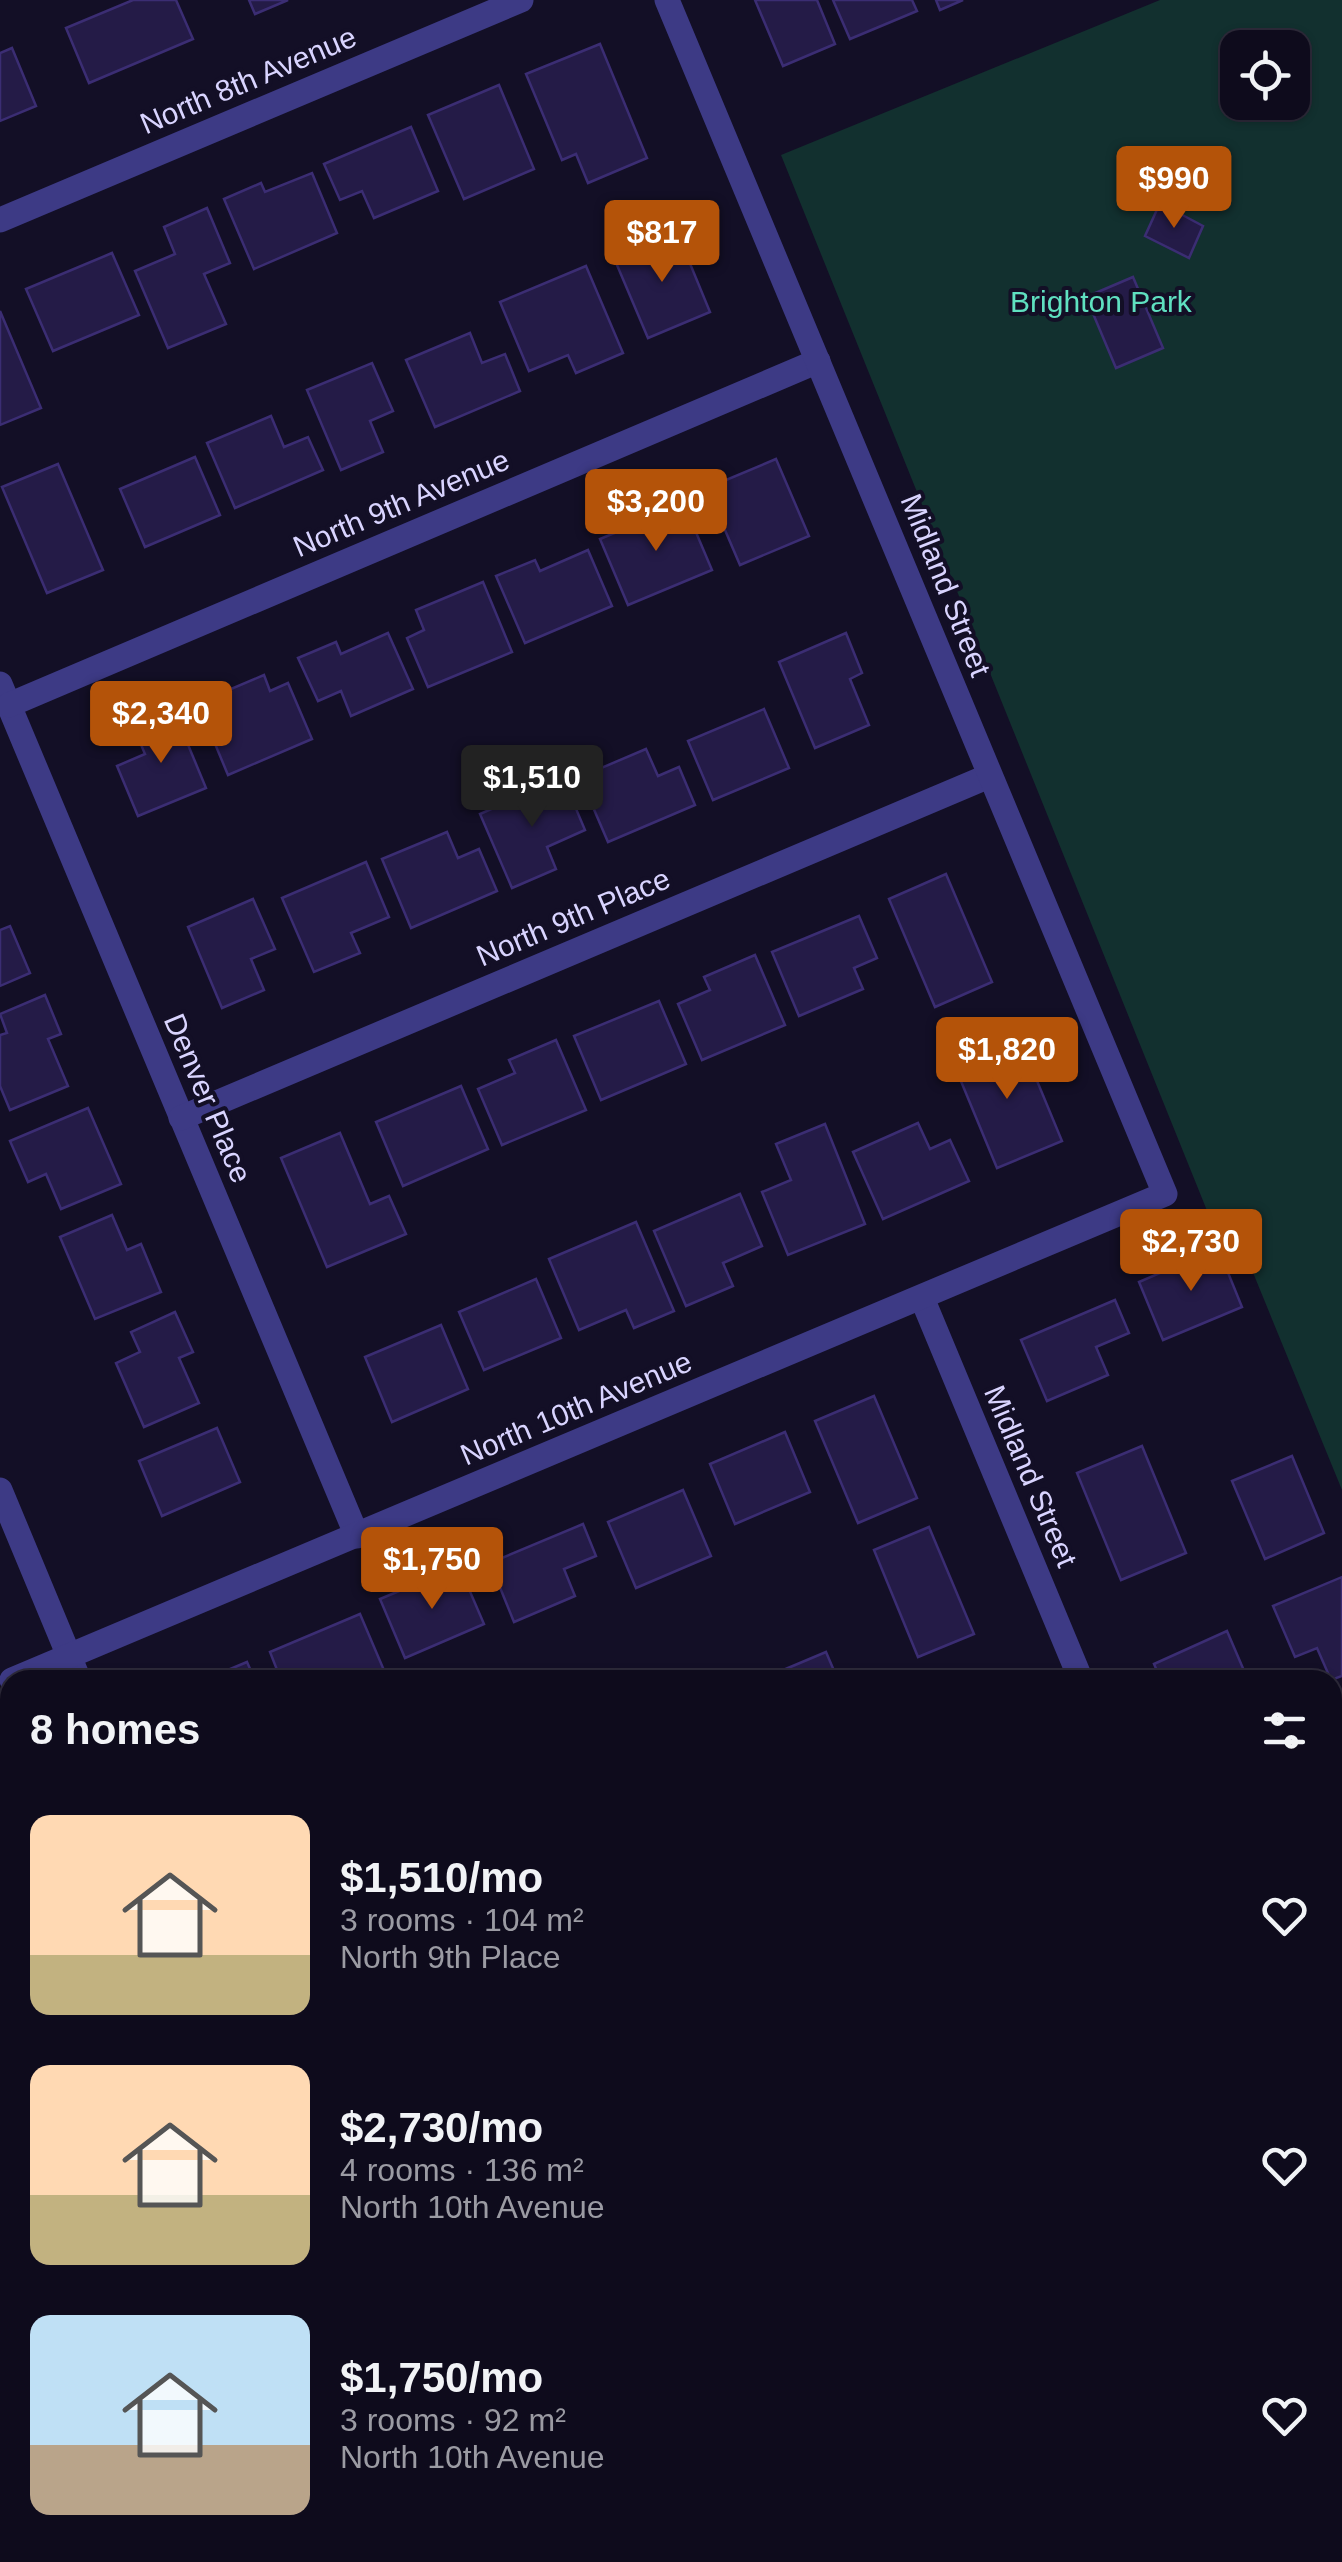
<!DOCTYPE html>
<meta charset="utf-8">
<style>
body{margin:0;font-family:Helvetica,sans-serif;background:#171425;color:#f1f3f6;height:100vh;display:flex;flex-direction:column;font-size:38px;white-space:nowrap}
*{box-sizing:border-box;margin:0}
p{font-size:32px;color:#9b9ba3}
.icon{flex:none;width:55px;height:55px;fill:none;stroke:currentColor;stroke-width:2;stroke-linecap:round;stroke-linejoin:round}
.map{position:relative;flex:1;overflow:hidden}
.details{position:absolute;left:0px;top:1670px;width:1342px;height:892px;display:flex;flex-direction:column;background:#0e0b1c;border-radius:30px 30px 0 0;box-shadow:0 2px 8px #0004,0 0 0 2px #2e2b3b}
.details>*{flex:none}
.tools{position:absolute;left:1220px;top:30px;display:grid;gap:20px}
.tools a{display:grid;place-items:center;width:90px;height:90px;border-radius:20px;background:#0e0b1c;box-shadow:0 2px 8px #0004,0 0 0 2px #2e2b3b;font-size:50px}
.price{position:absolute;translate:-50% -85px;padding:0 22px;border-radius:10px;background:#b45309;color:#fff;font-size:32px;line-height:65px;filter:drop-shadow(0 2px 5px #0008)}
.price::after{content:'';position:absolute;left:50%;top:60px;width:30px;height:22px;margin-left:-15px;background:inherit;clip-path:polygon(0 0,100% 0,50% 100%)}
.price.current{background:#222;color:#fff}
ul{padding:0;list-style:none}
li{display:flex;align-items:center;gap:30px;height:250px;padding:0 30px}
li span{display:grid;place-items:center;flex:none;width:280px;height:200px;border-radius:20px;color:#555}
li>.icon{margin-inline-start:auto}
span .icon{width:120px;height:120px;fill:#fffc;stroke-width:1}
li b{font-size:42px}
h2{display:flex;justify-content:space-between;align-items:center;height:120px;padding:0 30px;font-size:42px}
.map>svg:first-child{display:block}
.green{fill:#12302f;fill-rule:evenodd}
.building{fill:#241b47;stroke:#3b2d73;stroke-width:2.5}
.lines{fill:none;stroke-linecap:round;stroke-linejoin:round}
.service{stroke:#3d3a85;stroke-width:20}
.minor{stroke:#3d3a85;stroke-width:25}
.tertiary{stroke:#3d3a85;stroke-width:25}
.labels{text-anchor:middle;dominant-baseline:central;stroke-width:8;stroke-linejoin:round;paint-order:stroke}
.street-label{font-size:30px;fill:#d9d4ff;stroke:#130f26}
.park-label{font-size:30px;fill:#5fe0c0;stroke:#130f26}
</style>
<div class="map">
<svg width="1342" height="2562" viewBox="0 0 1342 2562">
<rect width="100%" height="100%" fill="#130f26"/>
<path class="green" d="M 1160,0 L 1342,0 L 1342,1490 L 1229,1214 L 1210,1218 L 781,155 ZM 1238,48 L 1292,48 L 1292,102 L 1238,102 Z"/>
<g class="building">
<path d="M 133,0 L 176,0 L 193,39 L 89,83 L 66,28 Z"/>
<path d="M 249,0 L 288,0 L 255,14 Z"/>
<path d="M 755,0 L 817,0 L 835,44 L 783,66 Z"/>
<path d="M 833,0 L 912,0 L 917,11 L 850,39 Z"/>
<path d="M 936,0 L 963,0 L 940,10 Z"/>
<path d="M 600,44 L 647,158 L 588,183 L 576,154 L 562,160 L 526,74 Z"/>
<path d="M 12,48 L 36,106 L 0,121 L 0,53 Z"/>
<path d="M 499,85 L 534,169 L 464,199 L 428,115 Z"/>
<path d="M 411,127 L 438,191 L 374,218 L 362,191 L 340,200 L 324,164 Z"/>
<path d="M 312,173 L 337,233 L 254,269 L 224,199 L 261,183 L 265,192 Z"/>
<path d="M 1160,203 L 1203,226 L 1189,258 L 1145,236 Z"/>
<path d="M 207,208 L 230,263 L 204,274 L 226,324 L 168,348 L 135,271 L 175,254 L 164,227 Z"/>
<path d="M 677,232 L 710,312 L 648,338 L 614,258 Z"/>
<path d="M 112,253 L 139,315 L 53,351 L 26,289 Z"/>
<path d="M 586,266 L 623,353 L 576,373 L 568,355 L 529,371 L 500,302 Z"/>
<path d="M 1133,277 L 1163,348 L 1116,368 L 1086,297 Z"/>
<path d="M 0,311 L 41,408 L 0,425 Z"/>
<path d="M 470,333 L 482,363 L 505,354 L 520,391 L 435,427 L 406,360 Z"/>
<path d="M 372,363 L 393,411 L 370,421 L 383,452 L 341,470 L 307,390 Z"/>
<path d="M 271,416 L 284,447 L 308,437 L 323,470 L 235,508 L 207,443 Z"/>
<path d="M 195,457 L 220,515 L 145,547 L 120,489 Z"/>
<path d="M 776,459 L 809,536 L 740,565 L 707,488 Z"/>
<path d="M 58,464 L 103,570 L 47,593 L 2,487 Z"/>
<path d="M 684,504 L 712,570 L 628,605 L 600,539 Z"/>
<path d="M 588,550 L 612,606 L 525,643 L 496,576 L 535,560 L 540,571 Z"/>
<path d="M 483,582 L 512,652 L 428,687 L 407,638 L 424,630 L 416,610 Z"/>
<path d="M 388,633 L 413,689 L 351,716 L 341,691 L 318,701 L 298,658 L 336,642 L 341,654 Z"/>
<path d="M 846,633 L 862,673 L 850,679 L 869,725 L 815,748 L 779,662 Z"/>
<path d="M 264,675 L 270,691 L 288,683 L 312,739 L 228,775 L 198,703 Z"/>
<path d="M 764,709 L 789,768 L 713,800 L 688,741 Z"/>
<path d="M 174,711 L 206,788 L 138,816 L 117,766 L 145,754 L 134,728 Z"/>
<path d="M 646,749 L 658,776 L 679,767 L 695,805 L 608,842 L 580,777 Z"/>
<path d="M 563,778 L 585,830 L 547,847 L 556,869 L 512,888 L 480,814 Z"/>
<path d="M 447,832 L 458,858 L 479,849 L 497,891 L 411,928 L 382,859 Z"/>
<path d="M 366,862 L 389,917 L 351,933 L 360,953 L 314,972 L 282,898 Z"/>
<path d="M 946,874 L 992,982 L 935,1007 L 889,899 Z"/>
<path d="M 253,899 L 275,949 L 251,959 L 264,990 L 222,1008 L 188,927 Z"/>
<path d="M 859,916 L 877,958 L 854,968 L 863,989 L 799,1016 L 772,952 Z"/>
<path d="M 10,926 L 30,973 L 0,986 L 0,930 Z"/>
<path d="M 755,955 L 785,1025 L 702,1060 L 678,1004 L 710,990 L 704,977 Z"/>
<path d="M 45,995 L 61,1034 L 48,1039 L 68,1086 L 10,1110 L 0,1086 L 0,1035 L 7,1033 L 0,1014 Z"/>
<path d="M 659,1001 L 686,1064 L 601,1100 L 574,1036 Z"/>
<path d="M 1018,1035 L 1062,1141 L 997,1168 L 953,1062 Z"/>
<path d="M 556,1040 L 586,1110 L 502,1145 L 478,1089 L 515,1073 L 509,1060 Z"/>
<path d="M 461,1086 L 488,1149 L 403,1186 L 376,1122 Z"/>
<path d="M 88,1108 L 121,1184 L 61,1209 L 46,1174 L 28,1182 L 10,1141 Z"/>
<path d="M 918,1123 L 930,1149 L 950,1140 L 969,1181 L 883,1219 L 853,1152 Z"/>
<path d="M 825,1124 L 865,1224 L 788,1255 L 762,1192 L 791,1180 L 776,1144 Z"/>
<path d="M 340,1133 L 370,1204 L 389,1196 L 406,1234 L 327,1267 L 281,1158 Z"/>
<path d="M 740,1194 L 762,1246 L 723,1263 L 733,1286 L 686,1306 L 654,1231 Z"/>
<path d="M 112,1215 L 127,1250 L 141,1244 L 161,1292 L 95,1319 L 60,1237 Z"/>
<path d="M 636,1222 L 674,1311 L 634,1328 L 626,1310 L 579,1330 L 549,1259 Z"/>
<path d="M 1218,1248 L 1242,1307 L 1163,1340 L 1139,1282 Z"/>
<path d="M 536,1279 L 561,1338 L 484,1370 L 459,1312 Z"/>
<path d="M 1115,1300 L 1129,1333 L 1096,1347 L 1108,1375 L 1047,1401 L 1021,1340 Z"/>
<path d="M 175,1312 L 193,1352 L 179,1358 L 199,1403 L 144,1427 L 116,1363 L 140,1352 L 131,1332 Z"/>
<path d="M 441,1325 L 468,1389 L 392,1422 L 365,1357 Z"/>
<path d="M 874,1396 L 917,1498 L 858,1523 L 815,1421 Z"/>
<path d="M 217,1428 L 240,1482 L 162,1516 L 139,1461 Z"/>
<path d="M 785,1432 L 810,1492 L 735,1524 L 710,1464 Z"/>
<path d="M 1142,1446 L 1186,1553 L 1121,1580 L 1077,1473 Z"/>
<path d="M 1292,1456 L 1324,1533 L 1265,1559 L 1232,1481 Z"/>
<path d="M 683,1490 L 711,1556 L 636,1588 L 608,1522 Z"/>
<path d="M 583,1524 L 596,1556 L 564,1569 L 575,1596 L 514,1622 L 490,1563 Z"/>
<path d="M 929,1527 L 974,1634 L 918,1657 L 874,1550 Z"/>
<path d="M 459,1566 L 484,1624 L 405,1658 L 380,1599 Z"/>
<path d="M 1342,1577 L 1342,1676 L 1331,1680 L 1317,1648 L 1295,1657 L 1273,1606 Z"/>
<path d="M 360,1614 L 386,1675 L 373,1680 L 281,1680 L 270,1652 Z"/>
<path d="M 1227,1631 L 1248,1680 L 1161,1680 L 1154,1664 Z"/>
<path d="M 826,1652 L 838,1680 L 771,1680 L 769,1676 Z"/>
<path d="M 247,1662 L 255,1680 L 204,1680 Z"/>
<path d="M 10,1793 L 10,1871 L 0,1849 L 0,1797 Z"/>
<path d="M 1342,1947 L 1342,2077 L 1332,2056 L 1332,1951 Z"/>
<path d="M 10,2213 L 10,2282 L 2,2286 L 0,2217 Z"/>
<path d="M 10,2532 L 10,2552 L 105,2552 L 108,2559 L 102,2562 L 0,2562 L 0,2536 Z"/>
<path d="M 790,2552 L 905,2552 L 897,2562 L 801,2562 Z"/>
</g>
<g class="lines">
<g class="service">
<path d="M 0,2047 L 10,2043"/>
<path d="M 347,2562 L 369,2552"/>
</g>
<g class="minor">
<path d="M 0,220 L 521,0"/>
<path d="M 0,684 L 357,1536"/>
<path d="M 9,705 L 818,361"/>
<path d="M 181,1118 L 989,776"/>
<path d="M 922,1298 L 1081,1680"/>
<path d="M 0,1490 L 79,1680"/>
<path d="M 12,1680 L 1165,1194 L 667,0"/>
<path d="M 1332,2283 L 1342,2305"/>
<path d="M 1332,2518 L 1342,2514"/>
<path d="M 445,2552 L 449,2562"/>
<path d="M 1227,2562 L 1249,2552"/>
</g>
<g class="tertiary">
<path d="M 1332,2190 L 1342,2186"/>
<path d="M 0,2433 L 10,2429"/>
</g>
</g>
<g class="labels">
<g class="street-label">
<text transform="translate(248 80) rotate(-23)">North 8th Avenue</text>
<text transform="translate(401 503) rotate(-23)">North 9th Avenue</text>
<text transform="translate(946 585) rotate(68)">Midland Street</text>
<text transform="translate(573 917) rotate(-23)">North 9th Place</text>
<text transform="translate(208 1098) rotate(67)">Denver Place</text>
<text transform="translate(576 1408) rotate(-23)">North 10th Avenue</text>
<text transform="translate(1031 1476) rotate(67)">Midland Street</text>
</g>
<g class="park-label">
<text x="1101" y="301">Brighton Park</text>
</g>
</g>
</svg>
<div class="tools">
<a><svg class="icon" aria-label="locate" viewBox="0 0 24 24"><circle cx="12" cy="12" r="6"/><path d="M12 2v4M12 18v4M2 12h4M18 12h4"/></svg></a>
</div>
<b class="price" style="left:1174px;top:231px">$990</b>
<b class="price" style="left:662px;top:285px">$817</b>
<b class="price" style="left:656px;top:554px">$3,200</b>
<b class="price" style="left:161px;top:766px">$2,340</b>
<b class="price current" style="left:532px;top:830px">$1,510</b>
<b class="price" style="left:1007px;top:1102px">$1,820</b>
<b class="price" style="left:1191px;top:1294px">$2,730</b>
<b class="price" style="left:432px;top:1612px">$1,750</b>
<section class="details">
<h2>8 homes<svg class="icon" aria-label="filters" viewBox="0 0 24 24"><path d="M4 7h16M4 17h16"/><circle cx="9" cy="7" r="2"/><circle cx="15" cy="17" r="2"/></svg></h2>
<ul>
<li><span style="background:linear-gradient(#ffd9b3 70%,#c2b280 0)"><svg class="icon" aria-label="home" viewBox="0 0 24 24"><path d="M3 11l9-7 9 7M6 9v11h12V9"/></svg></span><div><b>$1,510/mo</b><p>3 rooms · 104 m²</p><p>North 9th Place</p></div><svg class="icon" aria-label="heart" viewBox="0 0 24 24"><path d="M12 20l-8-8c-3-5 5-10 8-4 3-6 11-1 8 4z"/></svg></li>
<li><span style="background:linear-gradient(#ffd9b3 65%,#c2b280 0)"><svg class="icon" aria-label="home" viewBox="0 0 24 24"><path d="M3 11l9-7 9 7M6 9v11h12V9"/></svg></span><div><b>$2,730/mo</b><p>4 rooms · 136 m²</p><p>North 10th Avenue</p></div><svg class="icon" aria-label="heart" viewBox="0 0 24 24"><path d="M12 20l-8-8c-3-5 5-10 8-4 3-6 11-1 8 4z"/></svg></li>
<li><span style="background:linear-gradient(#bfe0f5 65%,#b9a48a 0)"><svg class="icon" aria-label="home" viewBox="0 0 24 24"><path d="M3 11l9-7 9 7M6 9v11h12V9"/></svg></span><div><b>$1,750/mo</b><p>3 rooms · 92 m²</p><p>North 10th Avenue</p></div><svg class="icon" aria-label="heart" viewBox="0 0 24 24"><path d="M12 20l-8-8c-3-5 5-10 8-4 3-6 11-1 8 4z"/></svg></li>
</ul>
</section>
</div>
